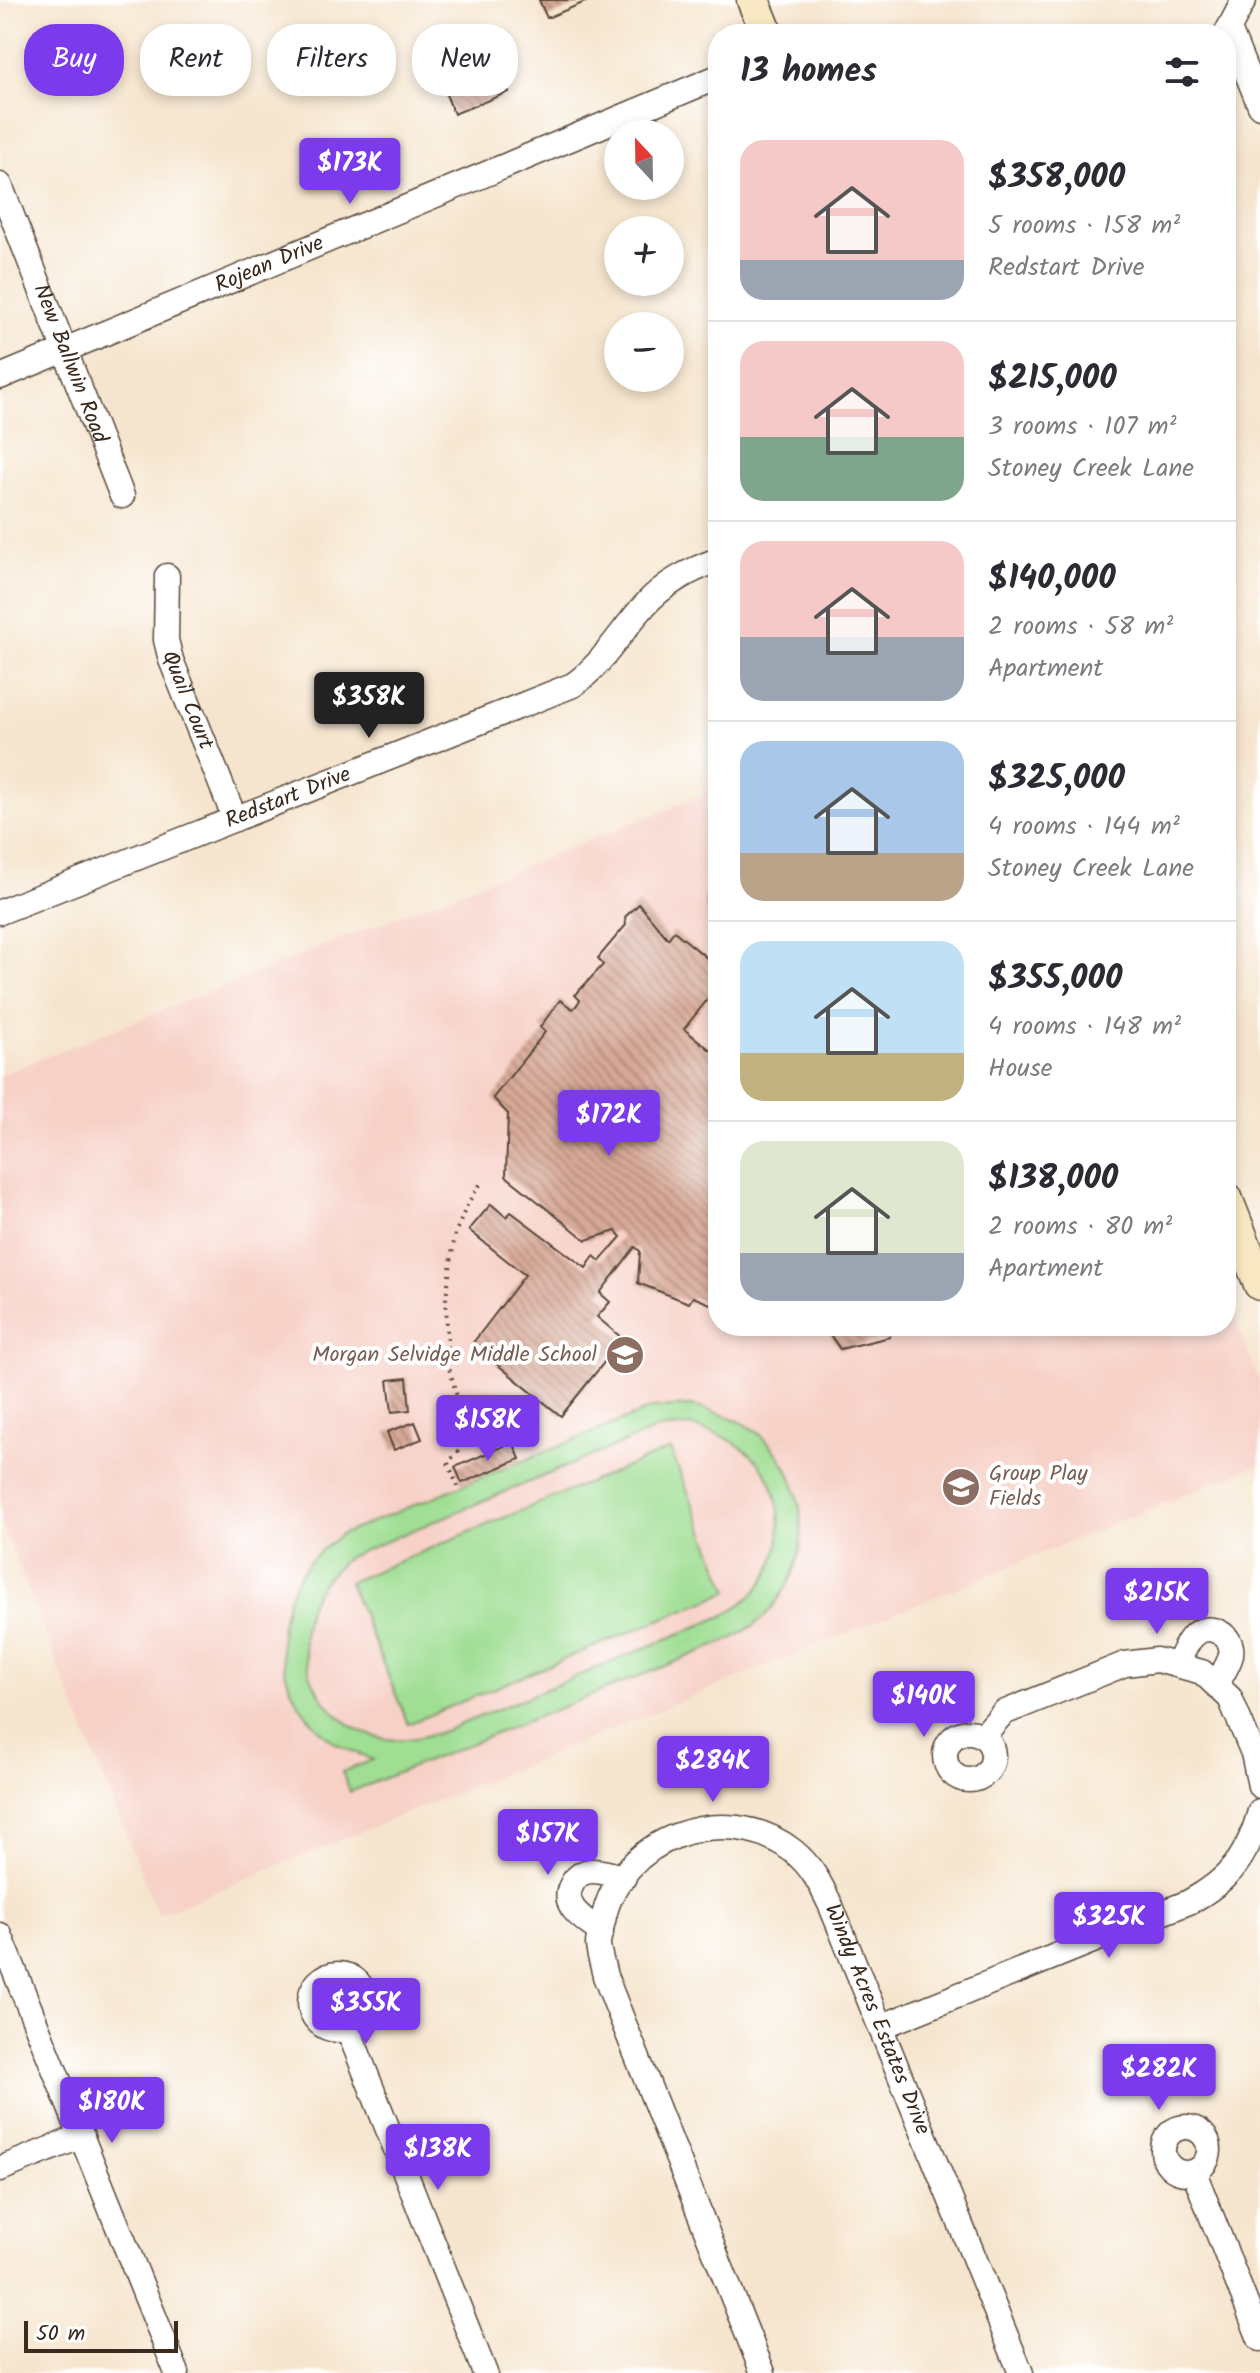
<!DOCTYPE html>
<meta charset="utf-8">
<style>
body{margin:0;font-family:Kalam,sans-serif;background:#f7f7f7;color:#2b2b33;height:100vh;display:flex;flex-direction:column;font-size:30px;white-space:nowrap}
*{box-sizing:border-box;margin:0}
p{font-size:26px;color:#7c7c81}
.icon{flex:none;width:44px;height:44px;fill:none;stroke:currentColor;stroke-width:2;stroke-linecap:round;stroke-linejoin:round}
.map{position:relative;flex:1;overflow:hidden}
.details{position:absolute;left:708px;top:24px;width:528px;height:1312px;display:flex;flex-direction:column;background:#fff;border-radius:32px;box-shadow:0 4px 12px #0003}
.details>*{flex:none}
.guide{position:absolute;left:24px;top:24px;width:564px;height:72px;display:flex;gap:16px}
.needle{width:52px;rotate:338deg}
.fabs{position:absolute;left:604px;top:120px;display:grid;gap:16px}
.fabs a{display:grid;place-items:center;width:80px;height:80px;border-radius:50%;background:#fff;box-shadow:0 4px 12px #0003;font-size:40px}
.scale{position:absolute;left:24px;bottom:20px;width:154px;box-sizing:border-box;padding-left:8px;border:4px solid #3b2a1e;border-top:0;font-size:22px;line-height:28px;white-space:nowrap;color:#3b2a1e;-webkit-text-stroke:6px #fff;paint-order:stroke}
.price{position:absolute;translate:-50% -68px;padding:0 18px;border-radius:8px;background:#7c3aed;color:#fff;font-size:26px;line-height:52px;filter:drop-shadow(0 2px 4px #0008)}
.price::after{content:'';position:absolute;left:50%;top:48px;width:24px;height:18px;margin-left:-12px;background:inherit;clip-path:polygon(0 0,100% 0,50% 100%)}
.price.selected{background:#222;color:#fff}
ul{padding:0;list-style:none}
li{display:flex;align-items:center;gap:24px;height:200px;padding:0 32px}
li+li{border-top:2px solid #e1e1e2}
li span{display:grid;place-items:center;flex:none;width:224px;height:160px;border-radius:24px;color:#555}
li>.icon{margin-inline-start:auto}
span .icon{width:96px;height:96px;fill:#fffc;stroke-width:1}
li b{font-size:34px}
h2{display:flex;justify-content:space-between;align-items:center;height:96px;padding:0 32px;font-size:34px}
.tag{padding:0 28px;border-radius:32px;background:#fff;box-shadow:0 4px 12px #0003;font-size:28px;line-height:72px}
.tag.selected{background:#7c3aed;color:#fff}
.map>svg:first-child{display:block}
.built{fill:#f7d1c7}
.green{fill:#9fde93;stroke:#6d8458;stroke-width:2;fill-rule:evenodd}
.building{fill:url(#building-back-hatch)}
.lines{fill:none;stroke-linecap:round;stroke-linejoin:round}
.street-casing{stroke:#574638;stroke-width:27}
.secondary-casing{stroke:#574638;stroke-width:35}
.path{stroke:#574638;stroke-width:4;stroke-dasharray:2 6;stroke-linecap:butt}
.street{stroke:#fff;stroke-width:24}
.secondary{stroke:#f8e8c3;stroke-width:32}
.labels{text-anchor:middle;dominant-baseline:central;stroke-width:8;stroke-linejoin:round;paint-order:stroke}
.street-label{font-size:22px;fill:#3b2a1e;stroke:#fff}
.education-label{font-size:22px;fill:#785e54;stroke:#fff;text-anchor:end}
</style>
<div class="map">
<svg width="1260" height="2373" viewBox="0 0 1260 2373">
<defs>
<pattern id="building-back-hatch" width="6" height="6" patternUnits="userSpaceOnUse" patternTransform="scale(2)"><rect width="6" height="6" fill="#d7a896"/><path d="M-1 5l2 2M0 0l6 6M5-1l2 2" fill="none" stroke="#b0897a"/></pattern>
</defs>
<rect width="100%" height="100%" fill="#fff"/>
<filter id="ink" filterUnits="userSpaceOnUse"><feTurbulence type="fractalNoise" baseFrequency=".0125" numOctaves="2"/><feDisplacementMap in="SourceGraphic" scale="16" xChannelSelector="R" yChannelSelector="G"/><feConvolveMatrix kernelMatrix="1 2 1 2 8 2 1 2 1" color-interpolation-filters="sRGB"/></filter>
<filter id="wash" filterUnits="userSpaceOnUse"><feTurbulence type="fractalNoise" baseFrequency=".006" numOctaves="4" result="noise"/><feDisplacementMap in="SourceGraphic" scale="32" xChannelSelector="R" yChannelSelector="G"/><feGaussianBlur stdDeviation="1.8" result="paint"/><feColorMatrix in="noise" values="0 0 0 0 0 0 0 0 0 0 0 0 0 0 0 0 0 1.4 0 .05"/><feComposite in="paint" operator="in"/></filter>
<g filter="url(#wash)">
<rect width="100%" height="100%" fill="#f6e5ce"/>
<path class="built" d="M 718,789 L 718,1326 L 1226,1326 L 1226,1294 L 1260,1384 L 1260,1464 L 158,1915 L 0,1520 L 0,1075 Z"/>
<g class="green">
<path d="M 718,873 L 718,926 C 701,909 704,891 718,873 Z"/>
<path d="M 693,1406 C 719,1413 746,1420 765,1439 C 807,1482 814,1550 779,1598 C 774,1605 769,1612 763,1618 C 754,1626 743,1632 732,1639 L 350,1792 L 342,1772 L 373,1760 C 361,1754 345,1750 334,1742 C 276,1699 263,1622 308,1563 C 316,1553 330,1544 340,1535 L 653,1408 ZM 689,1426 C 710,1431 727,1436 745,1450 C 790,1483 791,1560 750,1597 C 743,1604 733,1609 725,1615 L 447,1730 C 425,1736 404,1743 381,1738 C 325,1725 291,1664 308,1610 C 315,1587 332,1572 348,1557 L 657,1429 Z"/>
<path d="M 670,1449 L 729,1591 L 408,1724 L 349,1582 Z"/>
</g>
<g id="blocks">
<g class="building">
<path d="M 539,0 L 590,0 L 547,18 Z"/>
<path d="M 498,65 L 509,92 L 454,114 L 443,87 Z"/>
<path d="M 639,904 L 668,939 L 674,931 L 718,967 L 718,986 L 684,1029 L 718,1056 L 718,1307 L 693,1297 L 689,1303 L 638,1283 L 640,1251 L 635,1247 L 600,1293 L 610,1302 L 597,1317 L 623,1339 L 561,1416 L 472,1344 L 525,1275 L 469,1230 L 491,1204 L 506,1217 L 511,1212 L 586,1268 L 594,1256 L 600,1261 L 621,1237 L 616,1231 L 586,1240 L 506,1176 L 508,1114 L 493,1098 L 545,1032 L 540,1027 L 560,1000 L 573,1009 L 576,1006 L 580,1000 L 575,995 L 603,965 L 598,958 L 626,925 L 625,917 Z"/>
<path d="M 752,1326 L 779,1326 L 773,1334 Z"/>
<path d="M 824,1326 L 891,1326 L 890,1337 L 840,1349 Z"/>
<path d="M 407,1378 L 410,1410 L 392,1412 L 388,1380 Z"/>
<path d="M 415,1422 L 422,1439 L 394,1450 L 387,1432 Z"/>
<path d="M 513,1442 L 520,1459 L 462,1483 L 455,1467 Z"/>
</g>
</g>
</g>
<g filter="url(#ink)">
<use href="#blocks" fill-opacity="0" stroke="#574638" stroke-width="2"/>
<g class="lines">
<defs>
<g id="street">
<path d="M 1229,29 L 1260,106"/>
<path d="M 1226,34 L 1244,0"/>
<path id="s1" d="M 0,185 L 122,496"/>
<path id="s2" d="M 0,377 L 718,77"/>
<path id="s3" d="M 167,576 L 166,640 L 171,660 L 235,819"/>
<path id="s4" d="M 0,912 L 573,685 C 603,664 620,632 644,606 C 664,583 690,570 718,560"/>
<path d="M 1177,1664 C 1182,1655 1186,1643 1193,1636 C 1207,1621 1235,1634 1231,1655 C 1229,1665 1221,1675 1217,1684"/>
<circle cx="969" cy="1756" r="24"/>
<path d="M 983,1736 L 1003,1713 L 1125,1664 L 1157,1660 L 1202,1672 L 1230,1698 L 1253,1753 L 1260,1786"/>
<path d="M 601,1932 C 586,1921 559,1906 572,1884 C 576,1876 584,1871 592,1871 C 602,1871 614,1875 624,1877"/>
<path d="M 0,1935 L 177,2373"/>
<circle cx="338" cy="2002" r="28"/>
<path d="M 880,2027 L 1189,1902 C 1230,1880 1248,1856 1260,1811"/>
<path d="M 348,2029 L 485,2373"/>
<circle cx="1186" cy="2150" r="23"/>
<path d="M 0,2169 L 82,2136"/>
<path d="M 1194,2172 L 1260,2339"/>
<path id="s5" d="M 763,2373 L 605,1976 C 603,1966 599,1955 598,1945 C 598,1938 601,1929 603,1921 C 618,1838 726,1798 793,1851 C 812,1866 821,1885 831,1906 L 1021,2373"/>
</g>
<g id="secondary">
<path d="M 753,0 L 767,34"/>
<path d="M 1226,1198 L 1260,1284"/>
</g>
</defs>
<use href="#street" class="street-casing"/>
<use href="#secondary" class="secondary-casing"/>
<path class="path" d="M 458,1487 L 448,1463 L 469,1439 L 448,1364 L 446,1297 L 455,1234 L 468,1203 L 483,1180"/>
<use href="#street" class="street"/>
<use href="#secondary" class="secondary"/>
</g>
</g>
<defs>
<symbol id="school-disc" viewBox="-11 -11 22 22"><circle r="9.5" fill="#8d6e63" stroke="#fff"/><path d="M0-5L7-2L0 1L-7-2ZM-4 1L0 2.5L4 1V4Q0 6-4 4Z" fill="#fff"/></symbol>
</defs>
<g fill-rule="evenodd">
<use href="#school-disc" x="603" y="1333" width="44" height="44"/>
<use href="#school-disc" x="939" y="1465" width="44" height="44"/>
</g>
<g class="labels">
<g class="street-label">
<text stroke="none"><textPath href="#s2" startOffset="292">Rojean Drive</textPath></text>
<text stroke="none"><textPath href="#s1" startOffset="192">New Ballwin Road</textPath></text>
<text stroke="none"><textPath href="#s3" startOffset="128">Quail Court</textPath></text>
<text stroke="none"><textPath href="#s4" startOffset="310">Redstart Drive</textPath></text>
<text stroke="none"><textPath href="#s5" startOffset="914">Windy Acres Estates Drive</textPath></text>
</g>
<g class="education-label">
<text x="597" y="1355">Morgan Selvidge Middle School</text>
<text x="989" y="1474" text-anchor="start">Group Play<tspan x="989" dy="25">Fields</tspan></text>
</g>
</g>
</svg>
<div class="fabs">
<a><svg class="needle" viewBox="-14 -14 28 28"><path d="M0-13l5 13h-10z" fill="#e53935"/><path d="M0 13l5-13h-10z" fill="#7c7c81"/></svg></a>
<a>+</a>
<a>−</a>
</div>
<div class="scale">50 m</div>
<b class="price" style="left:350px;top:206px">$173K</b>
<b class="price selected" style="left:369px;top:740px">$358K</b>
<b class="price" style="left:609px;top:1158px">$172K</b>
<b class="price" style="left:488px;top:1463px">$158K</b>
<b class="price" style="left:1157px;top:1636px">$215K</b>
<b class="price" style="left:924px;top:1739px">$140K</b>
<b class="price" style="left:713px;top:1804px">$284K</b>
<b class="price" style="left:548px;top:1877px">$157K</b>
<b class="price" style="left:1109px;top:1960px">$325K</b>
<b class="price" style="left:366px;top:2046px">$355K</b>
<b class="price" style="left:1159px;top:2112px">$282K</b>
<b class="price" style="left:112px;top:2145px">$180K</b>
<b class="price" style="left:438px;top:2192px">$138K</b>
<div class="guide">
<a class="tag selected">Buy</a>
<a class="tag">Rent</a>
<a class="tag">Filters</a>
<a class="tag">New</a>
</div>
<section class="details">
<h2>13 homes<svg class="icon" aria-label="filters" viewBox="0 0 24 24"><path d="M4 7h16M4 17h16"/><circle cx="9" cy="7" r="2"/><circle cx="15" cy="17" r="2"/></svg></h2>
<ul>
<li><span style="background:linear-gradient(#f6c9c9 75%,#9aa5b1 0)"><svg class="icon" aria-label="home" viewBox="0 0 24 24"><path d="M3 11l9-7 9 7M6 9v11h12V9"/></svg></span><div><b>$358,000</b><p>5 rooms · 158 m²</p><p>Redstart Drive</p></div></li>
<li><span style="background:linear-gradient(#f6c9c9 60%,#7fa58c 0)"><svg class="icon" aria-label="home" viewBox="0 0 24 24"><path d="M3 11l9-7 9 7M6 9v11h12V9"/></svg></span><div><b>$215,000</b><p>3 rooms · 107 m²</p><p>Stoney Creek Lane</p></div></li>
<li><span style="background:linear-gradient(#f6c9c9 60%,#9aa5b1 0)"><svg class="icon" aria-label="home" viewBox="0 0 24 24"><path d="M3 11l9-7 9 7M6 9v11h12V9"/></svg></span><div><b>$140,000</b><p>2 rooms · 58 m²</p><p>Apartment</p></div></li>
<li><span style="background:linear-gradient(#a9c7e8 70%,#b9a48a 0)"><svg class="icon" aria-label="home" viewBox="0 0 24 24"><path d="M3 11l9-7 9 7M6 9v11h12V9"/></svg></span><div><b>$325,000</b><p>4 rooms · 144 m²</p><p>Stoney Creek Lane</p></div></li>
<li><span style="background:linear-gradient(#bfe0f5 70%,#c2b280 0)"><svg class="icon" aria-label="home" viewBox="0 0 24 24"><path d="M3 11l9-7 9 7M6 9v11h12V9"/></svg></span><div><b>$355,000</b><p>4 rooms · 148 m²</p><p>House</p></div></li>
<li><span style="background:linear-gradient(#dfe7d0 70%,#9aa5b1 0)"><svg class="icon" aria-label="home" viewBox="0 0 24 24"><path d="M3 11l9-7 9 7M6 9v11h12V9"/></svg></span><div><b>$138,000</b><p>2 rooms · 80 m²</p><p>Apartment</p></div></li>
</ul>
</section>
</div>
